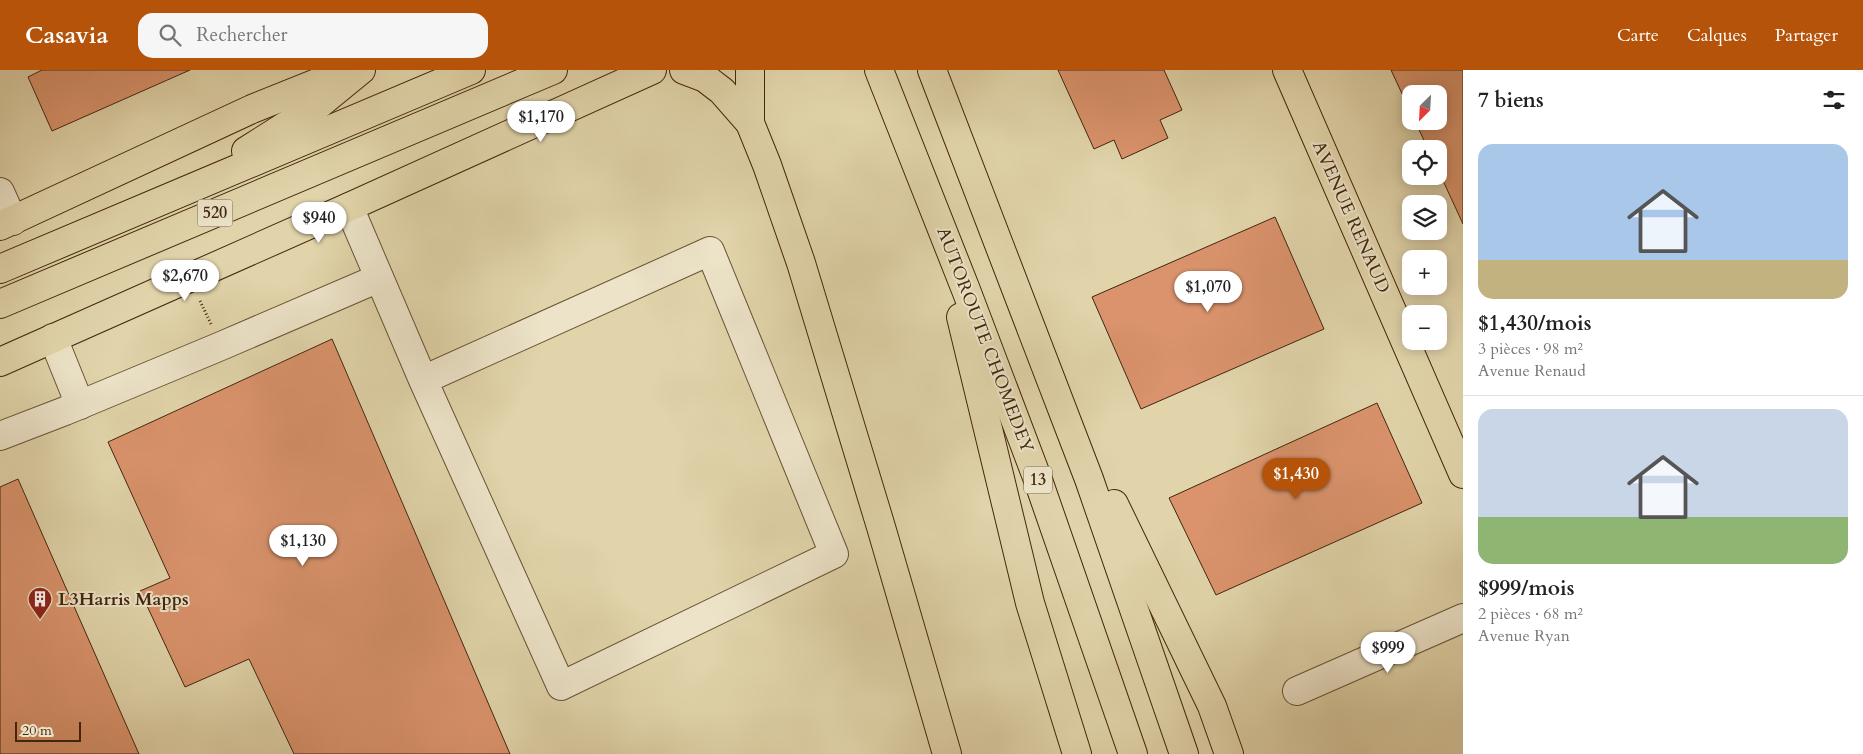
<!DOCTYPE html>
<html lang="fr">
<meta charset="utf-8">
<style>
body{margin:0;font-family:Cardo,serif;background:#f6f6f6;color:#222;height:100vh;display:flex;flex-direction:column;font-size:19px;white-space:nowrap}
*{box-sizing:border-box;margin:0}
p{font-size:16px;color:#767676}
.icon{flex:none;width:28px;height:28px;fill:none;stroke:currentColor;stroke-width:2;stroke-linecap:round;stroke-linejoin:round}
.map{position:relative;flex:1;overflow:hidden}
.sheet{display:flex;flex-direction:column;background:#fff;width:400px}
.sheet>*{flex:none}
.needle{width:32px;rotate:204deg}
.controls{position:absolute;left:1402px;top:15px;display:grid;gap:10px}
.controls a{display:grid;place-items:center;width:45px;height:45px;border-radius:10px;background:#fff;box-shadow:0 2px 12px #0003;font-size:25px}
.scale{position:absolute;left:15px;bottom:12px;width:66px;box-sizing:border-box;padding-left:5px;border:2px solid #42260d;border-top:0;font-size:14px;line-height:18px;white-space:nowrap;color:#42260d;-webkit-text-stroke:4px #ece3c8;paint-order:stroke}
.price{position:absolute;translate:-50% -42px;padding:0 11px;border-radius:18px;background:#fff;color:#222;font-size:16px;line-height:32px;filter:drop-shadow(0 1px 2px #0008)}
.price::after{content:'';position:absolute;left:50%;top:30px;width:15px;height:11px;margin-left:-8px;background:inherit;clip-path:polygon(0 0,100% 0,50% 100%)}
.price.selected{background:#b45309;color:#fff}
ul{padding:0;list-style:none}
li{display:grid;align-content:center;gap:10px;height:265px;padding:0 15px}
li+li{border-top:1px solid #e0e0e0}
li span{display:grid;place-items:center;height:155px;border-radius:15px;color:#555}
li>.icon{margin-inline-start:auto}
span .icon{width:90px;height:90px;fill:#fffc;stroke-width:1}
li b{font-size:21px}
h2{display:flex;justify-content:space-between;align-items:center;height:60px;padding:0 15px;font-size:21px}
header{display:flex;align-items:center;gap:30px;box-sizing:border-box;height:70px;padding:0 25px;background:#b45309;color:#fff}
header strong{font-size:24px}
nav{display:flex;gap:28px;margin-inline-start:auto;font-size:18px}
.search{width:350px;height:45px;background:#f6f6f6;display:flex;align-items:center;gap:12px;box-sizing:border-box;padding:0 18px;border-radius:15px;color:#767676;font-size:19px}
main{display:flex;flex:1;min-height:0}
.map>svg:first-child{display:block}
.building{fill:#da936c;stroke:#42260d}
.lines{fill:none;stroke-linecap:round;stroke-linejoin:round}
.minor-casing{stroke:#6a5234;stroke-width:30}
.major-casing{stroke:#42260d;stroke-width:30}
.highway-casing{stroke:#42260d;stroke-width:30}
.path{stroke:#42260d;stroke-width:3;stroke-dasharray:1 2.5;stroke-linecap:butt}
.minor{stroke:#ece3c8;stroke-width:28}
.major{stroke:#e1d4aa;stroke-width:28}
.highway{stroke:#e1d4aa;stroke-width:28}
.labels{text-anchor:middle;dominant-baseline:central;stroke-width:4;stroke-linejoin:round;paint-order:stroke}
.shield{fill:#ece3c8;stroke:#755f45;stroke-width:1}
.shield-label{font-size:16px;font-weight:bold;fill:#42260d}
.street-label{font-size:18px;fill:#42260d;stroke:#ece3c8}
.poi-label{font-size:18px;font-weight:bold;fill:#42260d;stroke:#ece3c8;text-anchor:start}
</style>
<header>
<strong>Casavia</strong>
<div class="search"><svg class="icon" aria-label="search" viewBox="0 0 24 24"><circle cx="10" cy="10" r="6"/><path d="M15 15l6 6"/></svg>Rechercher</div>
<nav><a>Carte</a><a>Calques</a><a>Partager</a></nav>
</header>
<main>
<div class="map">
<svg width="1463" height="684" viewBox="0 0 1463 684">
<rect width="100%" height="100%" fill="#e1d4aa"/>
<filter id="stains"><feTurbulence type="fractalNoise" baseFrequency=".004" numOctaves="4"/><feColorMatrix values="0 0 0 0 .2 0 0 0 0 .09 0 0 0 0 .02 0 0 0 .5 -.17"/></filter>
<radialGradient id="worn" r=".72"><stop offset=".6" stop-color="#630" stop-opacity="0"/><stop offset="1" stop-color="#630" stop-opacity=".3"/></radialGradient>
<g class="building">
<path d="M 42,0 L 190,0 L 52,61 L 28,7 Z"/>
<path d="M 1058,0 L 1164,0 L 1182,40 L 1160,50 L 1168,68 L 1122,89 L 1114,70 L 1094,79 Z"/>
<path d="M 1391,0 L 1463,0 L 1463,154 L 1439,102 L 1439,79 L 1428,79 L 1415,51 L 1439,51 L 1439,24 L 1411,24 L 1411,43 Z"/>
<path d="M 1275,147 L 1324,259 L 1141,339 L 1092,227 Z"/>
<path d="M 332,269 L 387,397 L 510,684 L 294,684 L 249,589 L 185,617 L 140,521 L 170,508 L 108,372 Z"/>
<path d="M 1377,333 L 1422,433 L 1216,525 L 1169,428 Z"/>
<path d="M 18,409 L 139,684 L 0,684 L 0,417 Z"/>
</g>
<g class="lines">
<defs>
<g id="minor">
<path d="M 0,122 L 13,151"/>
<path d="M 349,137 L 423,310 L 561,616 L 834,484 L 710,181 L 423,310"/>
<path d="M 53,268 L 80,335"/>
<path d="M 0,366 L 65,341 L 221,276 L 379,208"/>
<path d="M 1297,621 L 1463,548"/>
</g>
<g id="major">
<path d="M 1287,0 L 1463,404"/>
<path d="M 0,156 L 252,39 L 349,0"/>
<path d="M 0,292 L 349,137 L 652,0"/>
</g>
<g id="highway">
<path d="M 684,0 L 705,8 L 722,21 L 750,53 L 767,95 L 801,193 L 881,457 L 947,684"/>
<path d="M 879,0 L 966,220 L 1038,410 L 1133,684"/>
<path d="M 932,0 L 1089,409 L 1184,684"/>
<path d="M 750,53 L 750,0"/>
<path d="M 246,81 L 317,36 L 361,0"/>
<path d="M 0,199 L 471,0"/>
<path d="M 0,234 L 553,0"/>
<path d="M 961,247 L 1030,533 L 1077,684"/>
<path d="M 1114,434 L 1212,636 L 1229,684"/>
</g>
</defs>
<use href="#minor" class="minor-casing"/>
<use href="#major" class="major-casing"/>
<use href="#highway" class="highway-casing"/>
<path class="path" d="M 200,231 L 211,254"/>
<use href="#minor" class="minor"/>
<use href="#major" class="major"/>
<use href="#highway" class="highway"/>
</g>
<defs>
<symbol id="building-pin" viewBox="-11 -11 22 30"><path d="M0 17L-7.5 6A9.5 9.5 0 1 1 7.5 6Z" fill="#8f2418" stroke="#ece3c8"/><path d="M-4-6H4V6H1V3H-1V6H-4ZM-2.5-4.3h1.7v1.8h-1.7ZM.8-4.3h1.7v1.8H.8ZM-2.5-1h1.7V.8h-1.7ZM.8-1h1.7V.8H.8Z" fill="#fff"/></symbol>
</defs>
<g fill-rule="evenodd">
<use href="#building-pin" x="26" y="515" width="28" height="38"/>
</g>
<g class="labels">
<g class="shield">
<rect x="197.5" y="129.5" width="35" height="27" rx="4"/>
<rect x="1024" y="396.5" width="28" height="27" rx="4"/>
</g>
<g class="shield-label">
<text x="215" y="143">520</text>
<text x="1038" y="410">13</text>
</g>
<g class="street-label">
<text transform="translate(1351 147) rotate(66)">AVENUE RENAUD</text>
<text transform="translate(985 270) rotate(69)">AUTOROUTE CHOMEDEY</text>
</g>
<g class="poi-label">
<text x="58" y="529">L3Harris Mapps</text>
</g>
</g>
<rect width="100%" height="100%" filter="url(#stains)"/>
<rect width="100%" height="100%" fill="url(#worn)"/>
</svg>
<div class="controls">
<a><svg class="needle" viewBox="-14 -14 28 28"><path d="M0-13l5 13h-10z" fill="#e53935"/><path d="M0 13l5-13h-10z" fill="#767676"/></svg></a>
<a><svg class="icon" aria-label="locate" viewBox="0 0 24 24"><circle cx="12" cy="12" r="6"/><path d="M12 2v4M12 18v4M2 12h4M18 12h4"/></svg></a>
<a><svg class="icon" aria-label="layers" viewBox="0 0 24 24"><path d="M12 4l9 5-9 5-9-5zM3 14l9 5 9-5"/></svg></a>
<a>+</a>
<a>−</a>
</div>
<div class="scale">20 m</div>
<b class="price" style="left:541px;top:73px">$1,170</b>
<b class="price" style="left:319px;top:174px">$940</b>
<b class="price" style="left:185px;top:232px">$2,670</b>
<b class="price" style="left:1208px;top:243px">$1,070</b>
<b class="price selected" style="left:1296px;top:430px">$1,430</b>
<b class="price" style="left:303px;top:497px">$1,130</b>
<b class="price" style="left:1388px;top:604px">$999</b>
</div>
<section class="sheet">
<h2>7 biens<svg class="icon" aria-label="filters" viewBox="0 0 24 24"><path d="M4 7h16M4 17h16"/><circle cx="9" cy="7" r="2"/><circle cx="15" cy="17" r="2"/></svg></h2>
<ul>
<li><span style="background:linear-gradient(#a9c7e8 75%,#c2b280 0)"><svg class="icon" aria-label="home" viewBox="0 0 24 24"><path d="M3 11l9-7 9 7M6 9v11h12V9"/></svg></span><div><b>$1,430/mois</b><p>3 pièces · 98 m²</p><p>Avenue Renaud</p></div></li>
<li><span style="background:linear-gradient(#c9d6e8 70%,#8fb573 0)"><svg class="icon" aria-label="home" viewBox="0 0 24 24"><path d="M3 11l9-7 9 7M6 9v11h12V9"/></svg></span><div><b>$999/mois</b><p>2 pièces · 68 m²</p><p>Avenue Ryan</p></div></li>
</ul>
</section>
</main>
